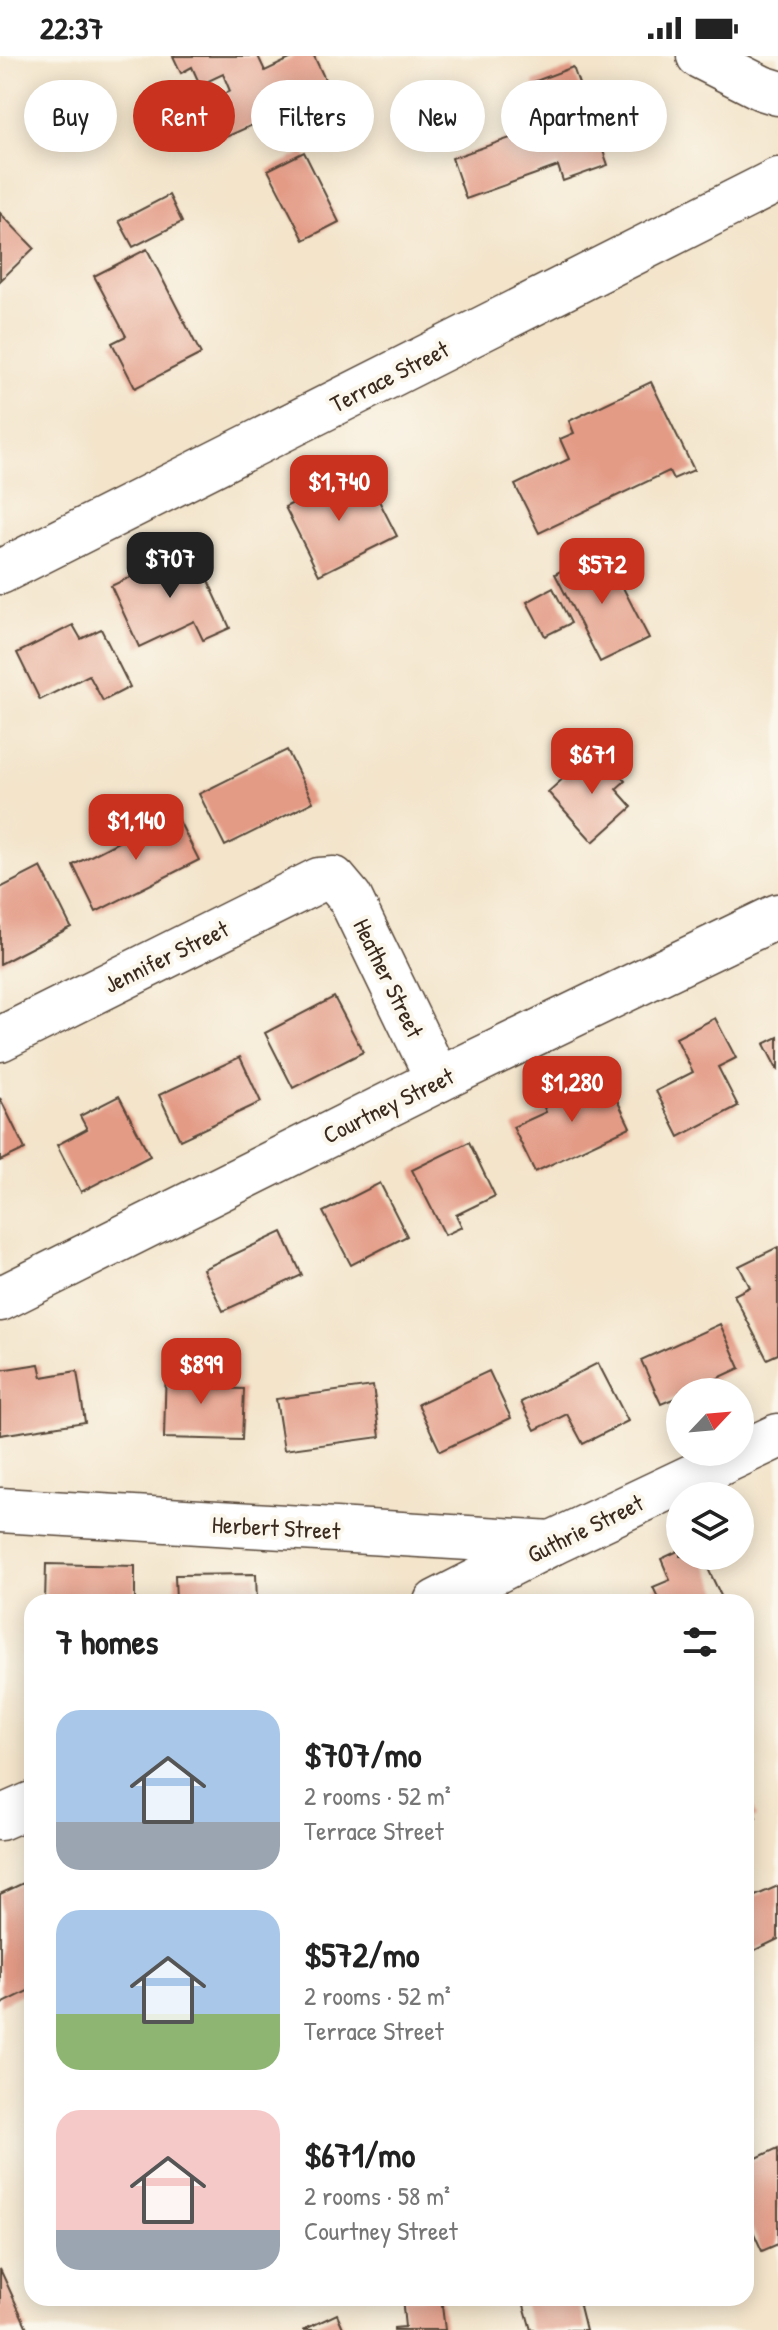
<!DOCTYPE html>
<meta charset="utf-8">
<style>
body{margin:0;font-family:"Patrick Hand",sans-serif;background:#f2f2f2;color:#222;height:100vh;display:flex;flex-direction:column;font-size:30px;white-space:nowrap}
*{box-sizing:border-box;margin:0}
p{font-size:26px;color:#767676}
.icon{flex:none;width:44px;height:44px;fill:none;stroke:currentColor;stroke-width:2;stroke-linecap:round;stroke-linejoin:round}
.map{position:relative;flex:1;overflow:hidden}
.panel{position:absolute;left:24px;top:1538px;width:730px;height:712px;display:flex;flex-direction:column;background:#fff;border-radius:24px;box-shadow:0 4px 20px #0003}
.panel>*{flex:none}
.top-card{position:absolute;left:24px;top:24px;width:730px;height:72px;display:flex;gap:16px}
.needle{width:52px;rotate:64deg}
.buttons{position:absolute;left:666px;top:1322px;display:grid;gap:16px}
.buttons a{display:grid;place-items:center;width:88px;height:88px;border-radius:50%;background:#fff;box-shadow:0 4px 20px #0003;font-size:40px}
.price{position:absolute;translate:-50% -68px;padding:0 18px;border-radius:16px;background:#c8321e;color:#fff;font-size:26px;line-height:52px;filter:drop-shadow(0 2px 4px #0008)}
.price::after{content:'';position:absolute;left:50%;top:48px;width:24px;height:18px;margin-left:-12px;background:inherit;clip-path:polygon(0 0,100% 0,50% 100%)}
.price.current{background:#222;color:#fff}
ul{padding:0;list-style:none}
li{display:flex;align-items:center;gap:24px;height:200px;padding:0 32px}
li span{display:grid;place-items:center;flex:none;width:224px;height:160px;border-radius:24px;color:#555}
li>.icon{margin-inline-start:auto}
span .icon{width:96px;height:96px;fill:#fffc;stroke-width:1}
li b{font-size:34px}
h2{display:flex;justify-content:space-between;align-items:center;height:96px;padding:0 32px;font-size:34px}
.tag{padding:0 28px;border-radius:36px;background:#fff;box-shadow:0 4px 20px #0003;font-size:28px;line-height:72px}
.tag.current{background:#c8321e;color:#fff}
.status{display:flex;justify-content:space-between;align-items:center;height:56px;padding:0 40px;background:#fff;direction:ltr}
.status svg{height:22px;fill:currentColor}
.map>svg:first-child{display:block}
.building{fill:#e39b86}
.lines{fill:none;stroke-linecap:round;stroke-linejoin:round}
.minor-casing{stroke:#574638;stroke-width:47}
.minor{stroke:#fff;stroke-width:44}
.labels{text-anchor:middle;dominant-baseline:central;stroke-width:8;stroke-linejoin:round;paint-order:stroke}
.street-label{font-size:24px;fill:#3b2a1e;stroke:#fbf7ec}
</style>
<div class="status"><b>22:37</b><svg viewBox="0 0 49 12"><path d="M0 12V9h3v3zM5 12V6h3v6zM10 12V3h3v9zM15 12V0h3v12zM26 1h20v11H26zM47 4h2v5h-2z"/></svg></div>
<div class="map">
<svg width="778" height="2274" viewBox="0 0 778 2274">
<rect width="100%" height="100%" fill="#fbf7ec"/>
<filter id="ink" filterUnits="userSpaceOnUse"><feTurbulence type="fractalNoise" baseFrequency=".0125" numOctaves="2"/><feDisplacementMap in="SourceGraphic" scale="16" xChannelSelector="R" yChannelSelector="G"/><feConvolveMatrix kernelMatrix="1 2 1 2 8 2 1 2 1" color-interpolation-filters="sRGB"/></filter>
<filter id="wash" filterUnits="userSpaceOnUse"><feTurbulence type="fractalNoise" baseFrequency=".006" numOctaves="4" result="noise"/><feDisplacementMap in="SourceGraphic" scale="32" xChannelSelector="R" yChannelSelector="G"/><feGaussianBlur stdDeviation="1.8" result="paint"/><feColorMatrix in="noise" values="0 0 0 0 0 0 0 0 0 0 0 0 0 0 0 0 0 1.4 0 .05"/><feComposite in="paint" operator="in"/></filter>
<g filter="url(#wash)">
<rect width="100%" height="100%" fill="#f3e4ca"/>
<g id="blocks">
<g class="building">
<path d="M 173,0 L 258,0 L 265,15 L 296,0 L 314,0 L 330,34 L 206,90 L 189,54 L 230,35 L 223,18 L 200,29 L 192,11 L 181,17 Z"/>
<path d="M 573,11 L 608,109 L 563,125 L 558,110 L 466,143 L 452,102 L 548,69 L 533,26 Z"/>
<path d="M 304,96 L 339,166 L 304,184 L 268,114 Z"/>
<path d="M 169,139 L 182,166 L 133,191 L 119,165 Z"/>
<path d="M 0,157 L 34,192 L 0,225 Z"/>
<path d="M 147,193 L 201,298 L 135,332 L 112,287 L 126,280 L 94,220 Z"/>
<path d="M 651,326 L 694,414 L 673,423 L 669,415 L 539,477 L 515,429 L 569,403 L 560,383 L 574,377 L 569,365 Z"/>
<path d="M 338,415 L 353,445 L 374,435 L 397,480 L 319,519 L 285,451 L 310,439 L 306,431 Z"/>
<path d="M 193,492 L 230,572 L 203,584 L 194,565 L 139,591 L 111,530 Z"/>
<path d="M 603,493 L 649,582 L 600,606 L 555,518 Z"/>
<path d="M 553,532 L 571,567 L 545,580 L 527,546 Z"/>
<path d="M 73,569 L 81,583 L 101,573 L 130,631 L 103,645 L 89,619 L 40,644 L 17,597 Z"/>
<path d="M 596,693 L 625,725 L 616,733 L 632,751 L 593,786 L 548,736 Z"/>
<path d="M 287,694 L 313,746 L 225,790 L 199,738 Z"/>
<path d="M 175,757 L 199,804 L 96,856 L 73,809 Z"/>
<path d="M 41,811 L 71,871 L 0,908 L 0,832 Z"/>
<path d="M 334,941 L 363,996 L 293,1032 L 265,977 Z"/>
<path d="M 715,962 L 736,1002 L 718,1011 L 738,1050 L 679,1081 L 656,1035 L 693,1016 L 676,982 Z"/>
<path d="M 778,981 L 778,1015 L 764,988 Z"/>
<path d="M 240,1001 L 261,1046 L 180,1084 L 159,1039 Z"/>
<path d="M 605,1019 L 630,1071 L 535,1116 L 513,1071 L 546,1056 L 543,1049 Z"/>
<path d="M 119,1040 L 150,1100 L 81,1136 L 57,1089 L 87,1073 L 80,1060 Z"/>
<path d="M 0,1042 L 25,1093 L 0,1105 Z"/>
<path d="M 469,1086 L 495,1140 L 456,1159 L 462,1171 L 445,1179 L 412,1114 Z"/>
<path d="M 380,1127 L 407,1180 L 351,1209 L 323,1156 Z"/>
<path d="M 282,1176 L 302,1219 L 223,1255 L 203,1213 Z"/>
<path d="M 778,1191 L 778,1298 L 767,1303 L 734,1239 L 750,1231 L 739,1210 Z"/>
<path d="M 720,1268 L 740,1312 L 688,1336 L 680,1336 L 680,1340 L 661,1348 L 641,1304 Z"/>
<path d="M 598,1307 L 628,1365 L 583,1388 L 567,1358 L 535,1374 L 521,1346 Z"/>
<path d="M 39,1308 L 42,1321 L 77,1315 L 85,1366 L 0,1379 L 0,1314 Z"/>
<path d="M 166,1309 L 212,1311 L 211,1332 L 244,1333 L 242,1384 L 164,1382 Z"/>
<path d="M 489,1315 L 511,1362 L 440,1395 L 418,1348 Z"/>
<path d="M 373,1330 L 380,1381 L 284,1394 L 276,1343 Z"/>
<path d="M 680,1494 L 680,1500 L 702,1500 L 724,1546 L 660,1546 L 653,1531 L 670,1524 L 661,1503 Z"/>
<path d="M 46,1508 L 135,1510 L 135,1546 L 45,1546 Z"/>
<path d="M 256,1518 L 257,1546 L 176,1546 L 175,1519 Z"/>
<path d="M 746,1730 L 756,1762 L 746,1765 Z"/>
<path d="M 32,1823 L 32,1882 L 27,1884 L 32,1895 L 32,1933 L 0,1949 L 0,1838 Z"/>
<path d="M 778,1830 L 778,1883 L 747,1898 L 746,1844 Z"/>
<path d="M 778,2092 L 778,2188 L 762,2195 L 746,2160 L 746,2107 Z"/>
<path d="M 0,2213 L 28,2274 L 0,2274 Z"/>
<path d="M 402,2242 L 441,2242 L 445,2274 L 394,2274 L 394,2272 L 405,2271 Z"/>
<path d="M 522,2242 L 578,2242 L 586,2274 L 531,2274 Z"/>
<path d="M 337,2258 L 344,2274 L 303,2274 Z"/>
</g>
</g>
</g>
<g filter="url(#ink)">
<use href="#blocks" fill-opacity="0" stroke="#574638" stroke-width="2"/>
<g class="lines">
<defs>
<g id="minor">
<path d="M 699,0 L 762,32 L 778,37"/>
<path d="M 0,516 L 778,124"/>
<path d="M 0,983 L 319,824 L 334,823 L 350,842 L 438,1024"/>
<path d="M 0,1243 L 438,1024 L 778,860"/>
<path d="M 0,1454 L 552,1487"/>
<path d="M 436,1546 L 552,1487 L 778,1380"/>
<path d="M 0,1762 L 32,1748"/>
</g>
</defs>
<use href="#minor" class="minor-casing"/>
<use href="#minor" class="minor"/>
</g>
</g>
<g class="labels">
<g class="street-label">
<text transform="translate(389 320) rotate(-27)">Terrace Street</text>
<text transform="translate(166 900) rotate(-26)">Jennifer Street</text>
<text transform="translate(389 922) rotate(64)">Heather Street</text>
<text transform="translate(388 1049) rotate(-26)">Courtney Street</text>
<text transform="translate(276 1471) rotate(3)">Herbert Street</text>
<text transform="translate(585 1472) rotate(-26)">Guthrie Street</text>
</g>
</g>
</svg>
<div class="buttons">
<a><svg class="needle" viewBox="-14 -14 28 28"><path d="M0-13l5 13h-10z" fill="#e53935"/><path d="M0 13l5-13h-10z" fill="#767676"/></svg></a>
<a><svg class="icon" aria-label="layers" viewBox="0 0 24 24"><path d="M12 4l9 5-9 5-9-5zM3 14l9 5 9-5"/></svg></a>
</div>
<b class="price" style="left:339px;top:467px">$1,740</b>
<b class="price current" style="left:170px;top:544px">$707</b>
<b class="price" style="left:602px;top:550px">$572</b>
<b class="price" style="left:592px;top:740px">$671</b>
<b class="price" style="left:136px;top:806px">$1,140</b>
<b class="price" style="left:572px;top:1068px">$1,280</b>
<b class="price" style="left:201px;top:1350px">$899</b>
<div class="top-card">
<a class="tag">Buy</a>
<a class="tag current">Rent</a>
<a class="tag">Filters</a>
<a class="tag">New</a>
<a class="tag">Apartment</a>
</div>
<section class="panel">
<h2>7 homes<svg class="icon" aria-label="filters" viewBox="0 0 24 24"><path d="M4 7h16M4 17h16"/><circle cx="9" cy="7" r="2"/><circle cx="15" cy="17" r="2"/></svg></h2>
<ul>
<li><span style="background:linear-gradient(#a9c7e8 70%,#9aa5b1 0)"><svg class="icon" aria-label="home" viewBox="0 0 24 24"><path d="M3 11l9-7 9 7M6 9v11h12V9"/></svg></span><div><b>$707/mo</b><p>2 rooms · 52 m²</p><p>Terrace Street</p></div></li>
<li><span style="background:linear-gradient(#a9c7e8 65%,#8fb573 0)"><svg class="icon" aria-label="home" viewBox="0 0 24 24"><path d="M3 11l9-7 9 7M6 9v11h12V9"/></svg></span><div><b>$572/mo</b><p>2 rooms · 52 m²</p><p>Terrace Street</p></div></li>
<li><span style="background:linear-gradient(#f6c9c9 75%,#9aa5b1 0)"><svg class="icon" aria-label="home" viewBox="0 0 24 24"><path d="M3 11l9-7 9 7M6 9v11h12V9"/></svg></span><div><b>$671/mo</b><p>2 rooms · 58 m²</p><p>Courtney Street</p></div></li>
</ul>
</section>
</div>
